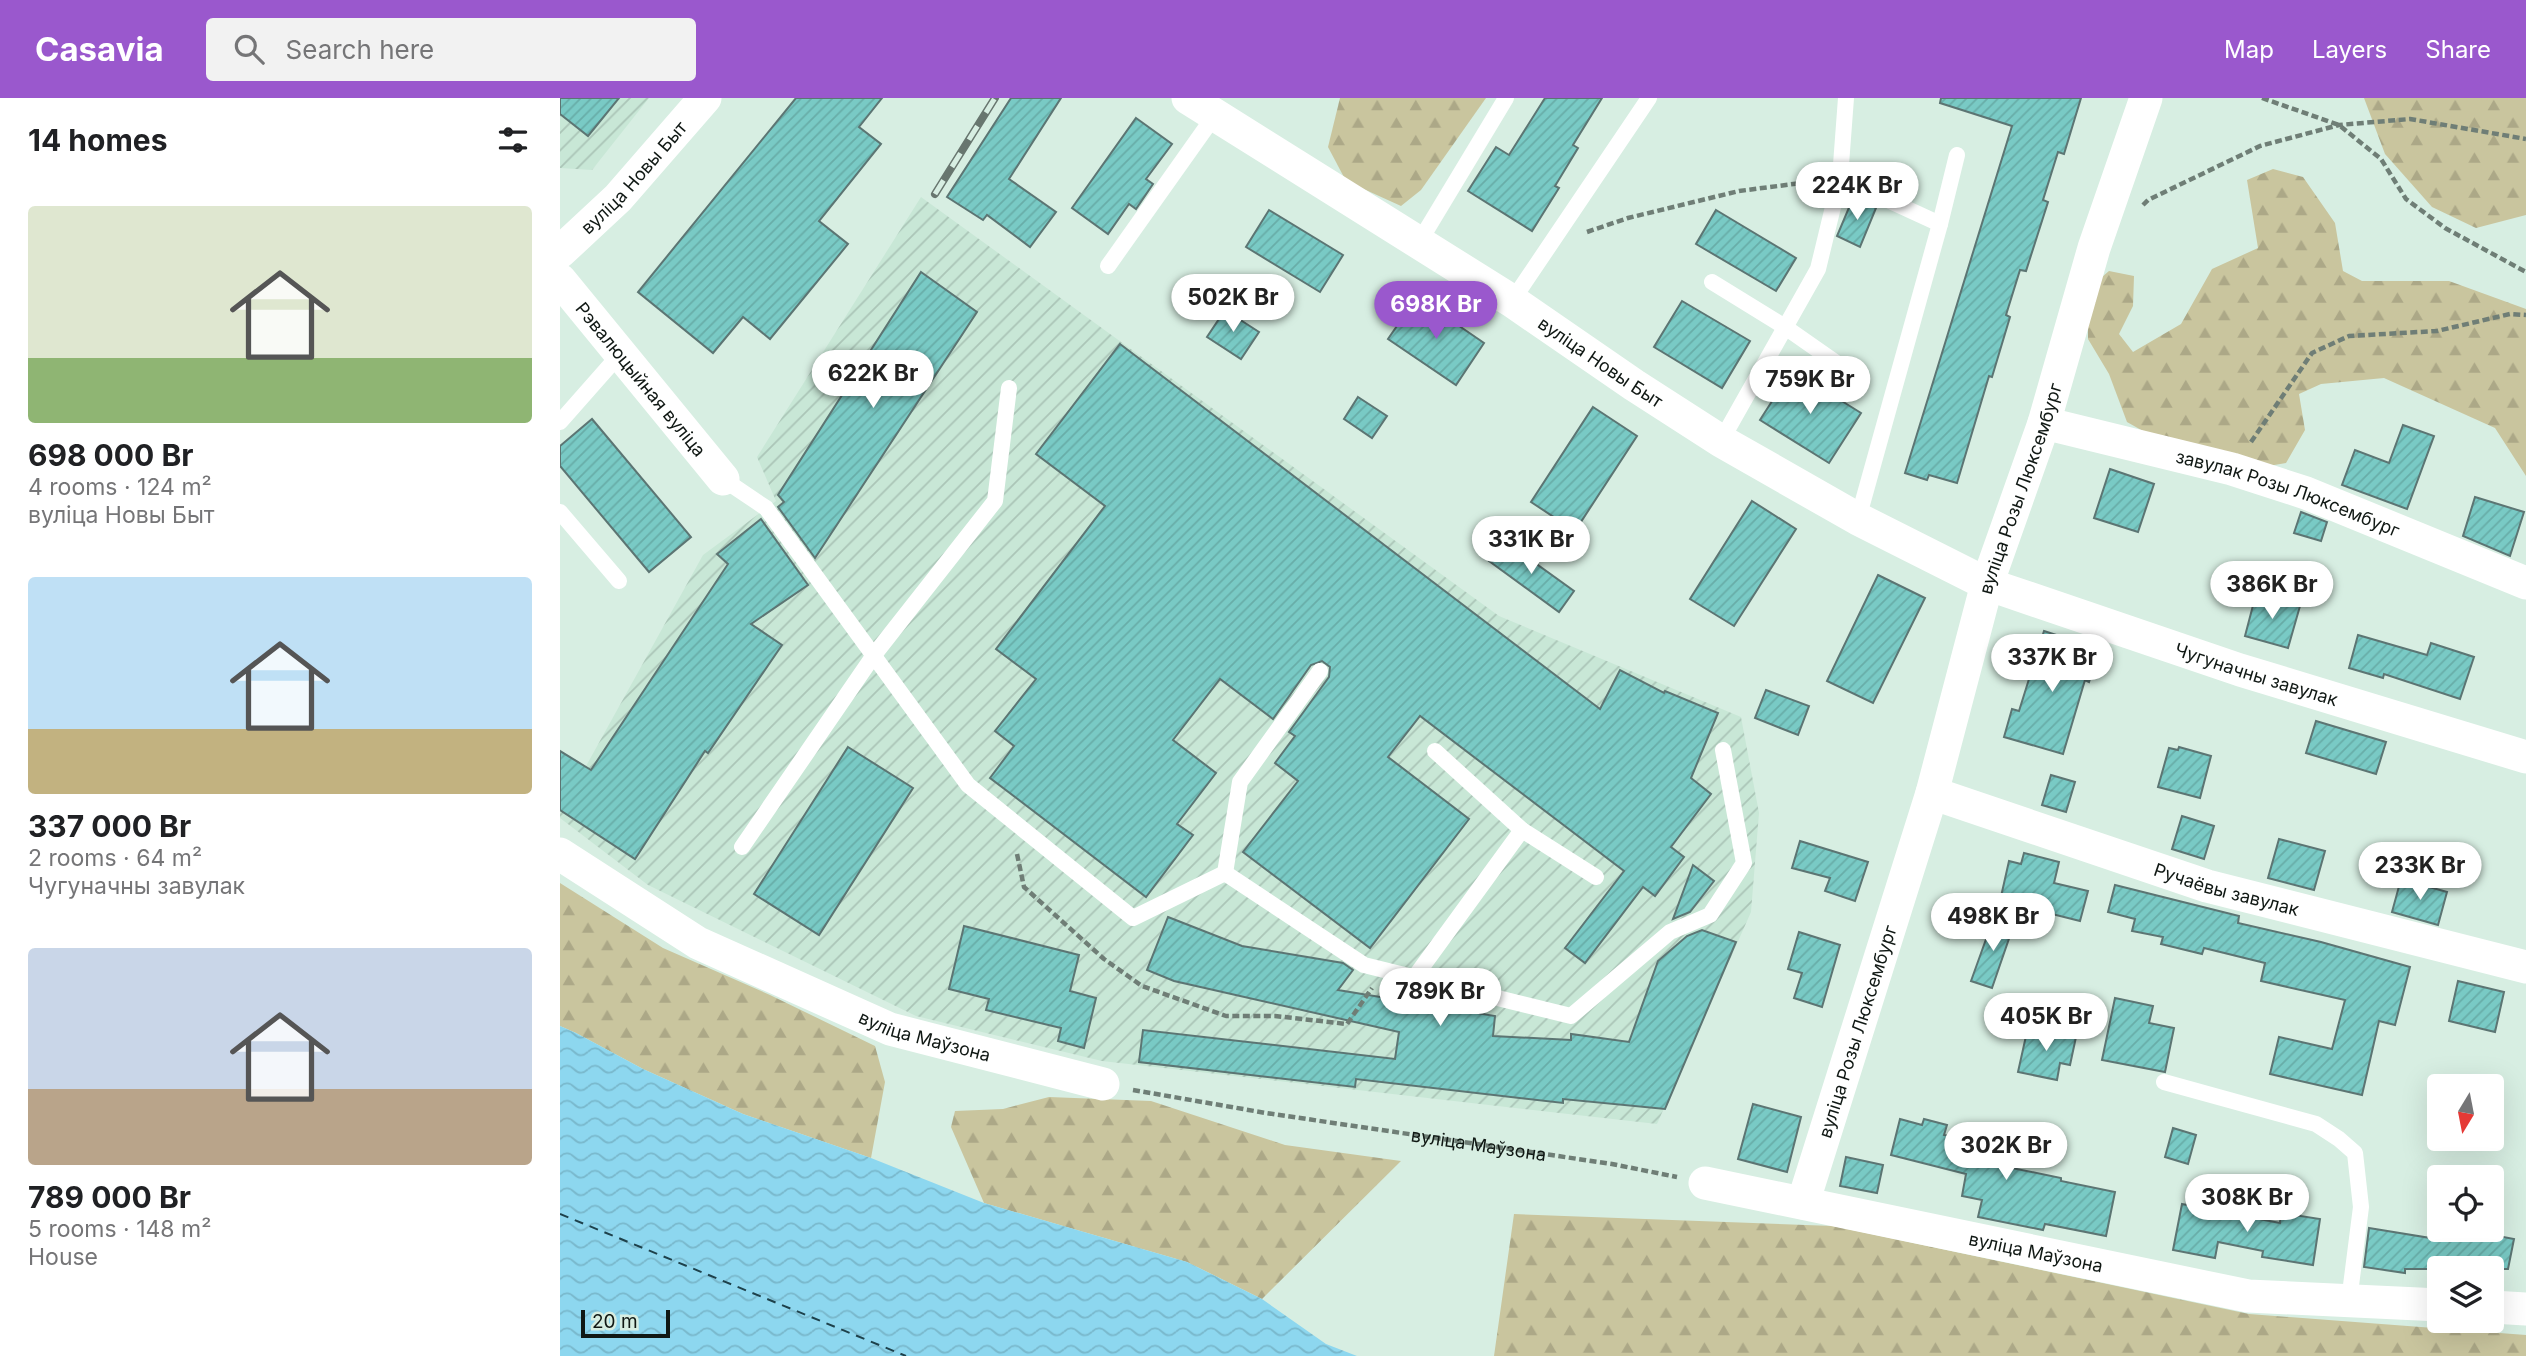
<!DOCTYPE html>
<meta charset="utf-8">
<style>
body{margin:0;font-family:Inter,sans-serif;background:#f2f2f2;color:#202124;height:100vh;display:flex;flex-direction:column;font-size:26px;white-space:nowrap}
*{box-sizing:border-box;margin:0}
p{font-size:23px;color:#757577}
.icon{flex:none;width:38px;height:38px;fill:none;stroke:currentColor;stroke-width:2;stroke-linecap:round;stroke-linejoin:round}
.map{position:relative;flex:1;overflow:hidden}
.sheet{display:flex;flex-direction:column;background:#fff;width:560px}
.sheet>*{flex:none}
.needle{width:46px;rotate:190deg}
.fabs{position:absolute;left:1867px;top:976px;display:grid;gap:14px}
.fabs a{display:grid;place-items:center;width:77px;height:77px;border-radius:7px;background:#fff;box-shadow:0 7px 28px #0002;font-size:35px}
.scale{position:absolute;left:21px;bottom:18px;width:89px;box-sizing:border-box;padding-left:7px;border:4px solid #101814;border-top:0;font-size:19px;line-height:24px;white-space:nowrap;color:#101814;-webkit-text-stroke:5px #d7eee2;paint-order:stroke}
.price{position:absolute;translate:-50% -60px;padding:0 16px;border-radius:24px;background:#fff;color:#222;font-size:23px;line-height:46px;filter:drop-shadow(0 2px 4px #0008)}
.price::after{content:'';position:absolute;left:50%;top:42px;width:21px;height:16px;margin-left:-10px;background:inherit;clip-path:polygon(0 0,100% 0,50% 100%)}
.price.active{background:#9a58cd;color:#fff}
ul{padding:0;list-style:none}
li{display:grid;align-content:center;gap:14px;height:371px;padding:0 28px}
li span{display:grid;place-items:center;height:217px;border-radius:7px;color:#555}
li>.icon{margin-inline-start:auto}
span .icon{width:126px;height:126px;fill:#fffc;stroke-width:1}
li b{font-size:30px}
h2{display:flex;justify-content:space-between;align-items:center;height:84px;padding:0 28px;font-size:30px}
header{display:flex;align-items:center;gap:42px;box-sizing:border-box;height:98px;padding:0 35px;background:#9a58cd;color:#fff}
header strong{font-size:33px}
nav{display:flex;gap:38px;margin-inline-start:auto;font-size:24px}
.search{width:490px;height:63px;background:#f2f2f2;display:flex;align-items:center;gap:18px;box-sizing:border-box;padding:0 24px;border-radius:7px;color:#757577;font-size:26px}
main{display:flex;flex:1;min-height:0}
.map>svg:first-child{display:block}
.industrial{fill:url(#industrial-furrows)}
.forest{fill:url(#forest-firs)}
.water{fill:url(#water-waves)}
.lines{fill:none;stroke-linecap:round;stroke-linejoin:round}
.ferry{stroke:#1e414b;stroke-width:2;stroke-dasharray:9 7;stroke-linecap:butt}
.building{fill:url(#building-hatch);stroke:#5c7573;stroke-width:2}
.path{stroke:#6f7e76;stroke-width:4.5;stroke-dasharray:7 3.5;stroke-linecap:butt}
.service{stroke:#fff;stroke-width:16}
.minor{stroke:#fff;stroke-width:33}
.rail-casing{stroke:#68766f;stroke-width:8}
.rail{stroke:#d7eee2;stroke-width:5;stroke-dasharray:16;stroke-linecap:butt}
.labels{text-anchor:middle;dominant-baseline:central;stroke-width:6;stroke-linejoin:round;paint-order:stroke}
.street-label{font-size:18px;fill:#101814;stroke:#d7eee2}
</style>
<header>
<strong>Casavia</strong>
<div class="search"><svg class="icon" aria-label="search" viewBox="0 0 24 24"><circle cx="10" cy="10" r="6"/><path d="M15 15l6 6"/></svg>Search here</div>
<nav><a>Map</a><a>Layers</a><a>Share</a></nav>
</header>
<main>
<section class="sheet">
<h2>14 homes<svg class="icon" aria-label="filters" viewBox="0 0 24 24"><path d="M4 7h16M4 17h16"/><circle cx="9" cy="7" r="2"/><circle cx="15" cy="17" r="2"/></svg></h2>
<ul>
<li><span style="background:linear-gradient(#dfe7d0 70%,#8fb573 0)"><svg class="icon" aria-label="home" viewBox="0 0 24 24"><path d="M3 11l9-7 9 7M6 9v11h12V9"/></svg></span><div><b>698 000 Br</b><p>4 rooms · 124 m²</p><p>вуліца Новы Быт</p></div></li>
<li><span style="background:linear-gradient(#bfe0f5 70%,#c2b280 0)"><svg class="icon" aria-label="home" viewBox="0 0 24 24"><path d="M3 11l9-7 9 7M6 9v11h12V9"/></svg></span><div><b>337 000 Br</b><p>2 rooms · 64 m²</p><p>Чугуначны завулак</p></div></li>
<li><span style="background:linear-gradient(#c9d6e8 65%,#b9a48a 0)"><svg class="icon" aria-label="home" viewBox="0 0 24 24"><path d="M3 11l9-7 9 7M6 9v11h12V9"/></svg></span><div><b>789 000 Br</b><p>5 rooms · 148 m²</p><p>House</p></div></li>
</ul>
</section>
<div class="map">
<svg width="1966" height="1258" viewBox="0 0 1966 1258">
<defs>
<pattern id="industrial-furrows" width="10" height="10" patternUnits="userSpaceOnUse" patternTransform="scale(1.75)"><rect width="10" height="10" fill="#c8e7d6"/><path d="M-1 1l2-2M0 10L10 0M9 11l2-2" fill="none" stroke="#abc5b7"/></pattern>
<pattern id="forest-firs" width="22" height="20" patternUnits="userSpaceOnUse" patternTransform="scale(1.75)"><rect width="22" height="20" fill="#c9c59e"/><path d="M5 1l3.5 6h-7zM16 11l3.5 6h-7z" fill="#aca887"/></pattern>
<pattern id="water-waves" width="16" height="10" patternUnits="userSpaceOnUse" patternTransform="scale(1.75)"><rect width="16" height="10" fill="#8dd7ef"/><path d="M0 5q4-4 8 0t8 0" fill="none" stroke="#79b8cc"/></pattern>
<pattern id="building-hatch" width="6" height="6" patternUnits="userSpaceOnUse" patternTransform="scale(1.75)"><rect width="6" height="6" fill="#79cac5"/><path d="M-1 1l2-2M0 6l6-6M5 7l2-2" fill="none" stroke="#68ada8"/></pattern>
</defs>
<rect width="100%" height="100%" fill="#d7eee2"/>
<g class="industrial">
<path d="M 0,0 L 89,0 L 32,72 L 0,70 Z"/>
<path d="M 361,99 L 939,518 L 1181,619 L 1199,715 L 1191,814 L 1097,1026 L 542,963 L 356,918 L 88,787 L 0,720 L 0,715 L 143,457 L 216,403 L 197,359 Z"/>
</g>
<g class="forest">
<path d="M 780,0 L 926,0 L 861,92 L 841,108 L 786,83 L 768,49 Z"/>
<path d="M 1804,0 L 1966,0 L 1966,117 L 1916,130 L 1872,109 L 1825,56 Z"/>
<path d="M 1713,71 L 1743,79 L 1775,125 L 1783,173 L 1802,183 L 1889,183 L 1966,211 L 1966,378 L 1935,330 L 1824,280 L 1761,286 L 1739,296 L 1745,332 L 1726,365 L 1691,371 L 1606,346 L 1567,324 L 1549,276 L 1528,241 L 1528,213 L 1535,185 L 1549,173 L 1574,178 L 1573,208 L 1559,236 L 1573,254 L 1621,226 L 1652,171 L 1698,150 L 1687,82 Z"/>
<path d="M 0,785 L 103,850 L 210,897 L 315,948 L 325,984 L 311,1060 L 183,1016 L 83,971 L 16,935 L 0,928 Z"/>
<path d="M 489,999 L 591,1003 L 725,1047 L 841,1063 L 702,1201 L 627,1164 L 424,1105 L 391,1029 L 395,1013 L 443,1011 Z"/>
<path d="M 954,1116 L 1273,1128 L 1689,1216 L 1966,1237 L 1966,1258 L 934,1258 Z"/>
</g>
<path class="water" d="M 0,928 L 16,935 L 83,971 L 183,1016 L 311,1060 L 424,1105 L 627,1164 L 702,1201 L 766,1246 L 797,1258 L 0,1258 Z"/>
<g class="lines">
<path class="ferry" d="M 0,1116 L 346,1258"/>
</g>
<g class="building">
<path d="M 0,0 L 59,0 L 28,38 L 0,16 Z"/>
<path d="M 236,0 L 322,0 L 299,29 L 321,46 L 259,123 L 288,146 L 210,241 L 183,219 L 153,255 L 78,194 Z"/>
<path d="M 451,0 L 501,0 L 449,81 L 496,114 L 470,149 L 427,117 L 423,122 L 387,99 Z"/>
<path d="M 985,0 L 1042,0 L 1013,47 L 1018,50 L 995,88 L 999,90 L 972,133 L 908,93 L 936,49 L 949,57 Z"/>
<path d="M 1381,0 L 1521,0 L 1504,56 L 1498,54 L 1483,102 L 1488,104 L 1466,173 L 1460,172 L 1446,217 L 1450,219 L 1432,279 L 1429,278 L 1397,385 L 1369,377 L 1367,382 L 1345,375 L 1452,28 L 1380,5 Z"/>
<path d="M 576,20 L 612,46 L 586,81 L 593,86 L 576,111 L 569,106 L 548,136 L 512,110 Z"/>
<path d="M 1293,100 L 1316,110 L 1300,149 L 1277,138 Z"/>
<path d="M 709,112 L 783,157 L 760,194 L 686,149 Z"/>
<path d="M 1156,112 L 1236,160 L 1216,193 L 1136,146 Z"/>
<path d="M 361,174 L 417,214 L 255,460 L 218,409 L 224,404 L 218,397 Z"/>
<path d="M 857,199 L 924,245 L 896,287 L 828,241 Z"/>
<path d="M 1122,203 L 1190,243 L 1162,290 L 1094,249 Z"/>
<path d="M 665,212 L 699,234 L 681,261 L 647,239 Z"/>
<path d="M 560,246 L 1040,611 L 1060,572 L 1104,595 L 1105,593 L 1158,615 L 1131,680 L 1151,696 L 1111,749 L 1124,759 L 1095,798 L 1083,789 L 1025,865 L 1005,850 L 1064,773 L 860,618 L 828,659 L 909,721 L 810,850 L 683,754 L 738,683 L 715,665 L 735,638 L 729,634 L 769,579 L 770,569 L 762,563 L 751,567 L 713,621 L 660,581 L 613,642 L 656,675 L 617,726 L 633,737 L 586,799 L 430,680 L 454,648 L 435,633 L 476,581 L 436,551 L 545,408 L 476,356 Z"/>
<path d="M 1232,272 L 1301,315 L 1269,365 L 1200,322 Z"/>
<path d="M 798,299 L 827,318 L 812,340 L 784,321 Z"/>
<path d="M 1033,309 L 1077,338 L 1015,433 L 971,404 Z"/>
<path d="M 32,321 L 131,439 L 89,474 L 0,368 L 0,348 Z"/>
<path d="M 1843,327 L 1874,338 L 1847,411 L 1782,387 L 1795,352 L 1829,365 Z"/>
<path d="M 1550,371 L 1594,386 L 1578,434 L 1534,420 Z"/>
<path d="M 1915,399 L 1964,414 L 1950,458 L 1903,438 Z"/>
<path d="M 1192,403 L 1236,431 L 1174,528 L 1130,501 Z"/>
<path d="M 1741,414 L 1767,424 L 1761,443 L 1734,435 Z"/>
<path d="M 201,421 L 248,487 L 191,526 L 222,547 L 148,655 L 145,653 L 75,761 L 0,712 L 0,653 L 31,672 L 168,466 L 157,456 Z"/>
<path d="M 943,442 L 1014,493 L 999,514 L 929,463 Z"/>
<path d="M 1318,477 L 1365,500 L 1313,605 L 1267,583 Z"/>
<path d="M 1696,496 L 1740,508 L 1728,550 L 1685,538 Z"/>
<path d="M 1484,533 L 1530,548 L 1527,556 L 1537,559 L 1529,584 L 1525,582 L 1503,656 L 1444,639 L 1452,611 L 1459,613 Z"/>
<path d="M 1798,537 L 1867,557 L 1871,545 L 1914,559 L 1900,601 L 1824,576 L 1823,580 L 1789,570 Z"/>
<path d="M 1206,592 L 1249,608 L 1238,637 L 1195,620 Z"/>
<path d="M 1756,623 L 1826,644 L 1816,676 L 1746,655 Z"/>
<path d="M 288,649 L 353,690 L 259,837 L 194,796 Z"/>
<path d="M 1619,649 L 1651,658 L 1640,700 L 1598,689 L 1609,650 L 1618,652 Z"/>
<path d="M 1491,677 L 1515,684 L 1506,714 L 1482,707 Z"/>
<path d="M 1622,718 L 1654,728 L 1644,761 L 1612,751 Z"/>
<path d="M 1719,741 L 1765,753 L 1754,792 L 1708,780 Z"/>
<path d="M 1240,743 L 1308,764 L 1295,803 L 1265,793 L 1270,780 L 1232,770 Z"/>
<path d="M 1464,755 L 1499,764 L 1494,785 L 1528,793 L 1520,823 L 1440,803 L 1449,763 L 1461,766 Z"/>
<path d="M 1133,767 L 1154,783 L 1130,814 L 1113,821 Z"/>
<path d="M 1841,781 L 1887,794 L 1878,827 L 1832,814 Z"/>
<path d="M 1555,787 L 1679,818 L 1678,825 L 1761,844 L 1850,869 L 1835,927 L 1819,923 L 1802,997 L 1710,976 L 1719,939 L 1772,951 L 1785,902 L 1701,883 L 1705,865 L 1644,850 L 1642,856 L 1601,846 L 1603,839 L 1572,833 L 1575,821 L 1548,814 Z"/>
<path d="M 608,819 L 682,848 L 783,865 L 793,872 L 778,892 L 935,918 L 933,938 L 1011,942 L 1011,936 L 1069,944 L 1098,863 L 1127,838 L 1142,832 L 1176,844 L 1105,1011 L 1003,1001 L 1003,1005 L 796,981 L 795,989 L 579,964 L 583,932 L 835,961 L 839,934 L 614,883 L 587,872 Z"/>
<path d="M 1434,819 L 1454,826 L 1432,890 L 1411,883 Z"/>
<path d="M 404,828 L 519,857 L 510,893 L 536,900 L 524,950 L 498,943 L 501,930 L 426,912 L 429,901 L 389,891 Z"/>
<path d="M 1239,834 L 1280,847 L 1262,909 L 1234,900 L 1242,875 L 1228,871 Z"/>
<path d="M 1898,883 L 1944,894 L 1935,934 L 1889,923 Z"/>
<path d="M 1555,900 L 1593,908 L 1589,925 L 1614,930 L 1605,974 L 1542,962 Z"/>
<path d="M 1468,929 L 1516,939 L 1510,967 L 1500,965 L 1497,982 L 1458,974 Z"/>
<path d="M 1193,1006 L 1241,1019 L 1227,1074 L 1178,1061 Z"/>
<path d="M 1340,1021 L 1362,1027 L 1364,1021 L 1387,1027 L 1384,1037 L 1446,1050 L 1442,1068 L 1501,1080 L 1501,1083 L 1555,1094 L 1546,1138 L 1485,1126 L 1483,1132 L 1418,1119 L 1422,1102 L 1402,1098 L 1406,1076 L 1331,1057 Z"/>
<path d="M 1613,1030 L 1636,1037 L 1628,1066 L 1605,1059 Z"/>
<path d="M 1286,1059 L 1323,1067 L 1317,1095 L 1280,1088 Z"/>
<path d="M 1622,1106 L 1720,1125 L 1721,1115 L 1760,1121 L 1753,1167 L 1702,1159 L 1703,1153 L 1658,1144 L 1655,1160 L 1613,1152 Z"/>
<path d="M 1809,1130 L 1889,1143 L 1891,1132 L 1939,1132 L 1938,1138 L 1954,1141 L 1948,1171 L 1845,1171 L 1845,1175 L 1804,1169 Z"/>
</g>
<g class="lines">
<g class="path">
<path d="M 1702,0 L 1779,27 L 1821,61 L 1846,101 L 1885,130 L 1966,174"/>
<path d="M 1583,107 L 1588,102 L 1700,48 L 1779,27 L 1850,21 L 1966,41"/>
<path d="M 1027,134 L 1068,120 L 1179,93 L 1257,83"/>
<path d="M 1691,344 L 1752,255 L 1789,238 L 1877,233 L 1950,216 L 1966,217"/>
<path d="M 457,756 L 464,789 L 544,861 L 582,888 L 666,918 L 715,918 L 787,926 L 812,890"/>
<path id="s1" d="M 573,992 L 706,1015 L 1052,1066 L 1117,1079"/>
</g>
<g class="service">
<path d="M 1286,0 L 1280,80 L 1380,126"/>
<path d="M 858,146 L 946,0"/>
<path d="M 548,168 L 655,17"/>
<path d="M 1152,184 L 1225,229 L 1295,278"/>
<path d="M 952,203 L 1089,0"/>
<path d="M 0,324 L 60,256"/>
<path d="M 1161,343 L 1258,171 L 1280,80"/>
<path d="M 163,381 L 206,410 L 408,687 L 573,820 L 665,775 L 804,867 L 1011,918 L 1110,834 L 1150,817 L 1184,765 L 1163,652"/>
<path d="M 0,414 L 59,483"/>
<path d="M 1298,421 L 1380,126 L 1397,57"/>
<path d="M 875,653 L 962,732 L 1036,779"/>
<path d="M 182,749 L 314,557 L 435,403 L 449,290"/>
<path d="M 665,775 L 680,684 L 760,573"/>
<path d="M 854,880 L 962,732"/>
<path d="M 1604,984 L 1756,1026 L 1779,1041 L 1795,1055 L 1801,1109 L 1789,1203"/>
</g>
<g class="minor">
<path id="s2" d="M 628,0 L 952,203 L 1074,287 L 1161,343 L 1298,421 L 1427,486 L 1680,572 L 1966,659"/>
<path id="s3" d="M 0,154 L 58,100 L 145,0"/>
<path id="s4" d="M 0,182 L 163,381"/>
<path id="s5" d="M 1484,325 L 1672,371 L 1746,395 L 1966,485"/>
<path id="s6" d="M 1372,695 L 1647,788 L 1966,869"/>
<path id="s7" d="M 0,756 L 138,845 L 330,931 L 543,986"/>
<path id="s8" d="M 1145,1085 L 1688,1198 L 1880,1207"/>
<path id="s9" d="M 1243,1105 L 1372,695 L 1427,486 L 1484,325 L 1534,150 L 1586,0"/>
<path d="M 1932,1209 L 1966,1211"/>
</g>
<defs>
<path id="rail" d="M 375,96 L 435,0"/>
</defs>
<use href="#rail" class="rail-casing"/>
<use href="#rail" class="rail"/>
</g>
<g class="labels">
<g class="street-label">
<text stroke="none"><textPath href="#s3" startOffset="105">вуліца Новы Быт</textPath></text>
<text stroke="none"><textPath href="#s2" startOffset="490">вуліца Новы Быт</textPath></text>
<text stroke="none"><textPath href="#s4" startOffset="128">Рэвалюцыйная вуліца</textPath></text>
<text stroke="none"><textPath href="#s9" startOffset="747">вуліца Розы Люксембург</textPath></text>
<text stroke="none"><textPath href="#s5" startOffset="254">завулак Розы Люксембург</textPath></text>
<text stroke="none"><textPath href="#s2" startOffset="1220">Чугуначны завулак</textPath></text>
<text stroke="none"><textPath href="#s6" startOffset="310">Ручаёвы завулак</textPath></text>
<text stroke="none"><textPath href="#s9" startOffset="180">вуліца Розы Люксембург</textPath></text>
<text stroke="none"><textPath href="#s7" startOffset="410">вуліца Маўзона</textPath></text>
<text stroke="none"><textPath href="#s1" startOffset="350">вуліца Маўзона</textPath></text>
<text stroke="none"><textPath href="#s8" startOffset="338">вуліца Маўзона</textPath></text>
</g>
</g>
</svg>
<div class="fabs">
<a><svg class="needle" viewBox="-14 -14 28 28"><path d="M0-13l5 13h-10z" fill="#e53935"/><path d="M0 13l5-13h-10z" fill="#757577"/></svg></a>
<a><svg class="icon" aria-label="locate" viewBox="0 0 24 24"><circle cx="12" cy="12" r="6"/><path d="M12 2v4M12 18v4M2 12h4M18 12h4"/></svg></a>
<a><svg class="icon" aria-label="layers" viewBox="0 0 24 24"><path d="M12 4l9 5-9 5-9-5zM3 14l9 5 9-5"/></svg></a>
</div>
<div class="scale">20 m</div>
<b class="price" style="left:1297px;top:124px">224K Br</b>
<b class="price" style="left:673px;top:236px">502K Br</b>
<b class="price active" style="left:876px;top:243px">698K Br</b>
<b class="price" style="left:313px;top:312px">622K Br</b>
<b class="price" style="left:1250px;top:318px">759K Br</b>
<b class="price" style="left:971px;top:478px">331K Br</b>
<b class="price" style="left:1712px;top:523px">386K Br</b>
<b class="price" style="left:1492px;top:596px">337K Br</b>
<b class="price" style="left:1860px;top:804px">233K Br</b>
<b class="price" style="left:1433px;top:855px">498K Br</b>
<b class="price" style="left:880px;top:930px">789K Br</b>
<b class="price" style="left:1486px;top:955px">405K Br</b>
<b class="price" style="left:1446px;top:1084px">302K Br</b>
<b class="price" style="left:1687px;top:1136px">308K Br</b>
</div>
</main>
